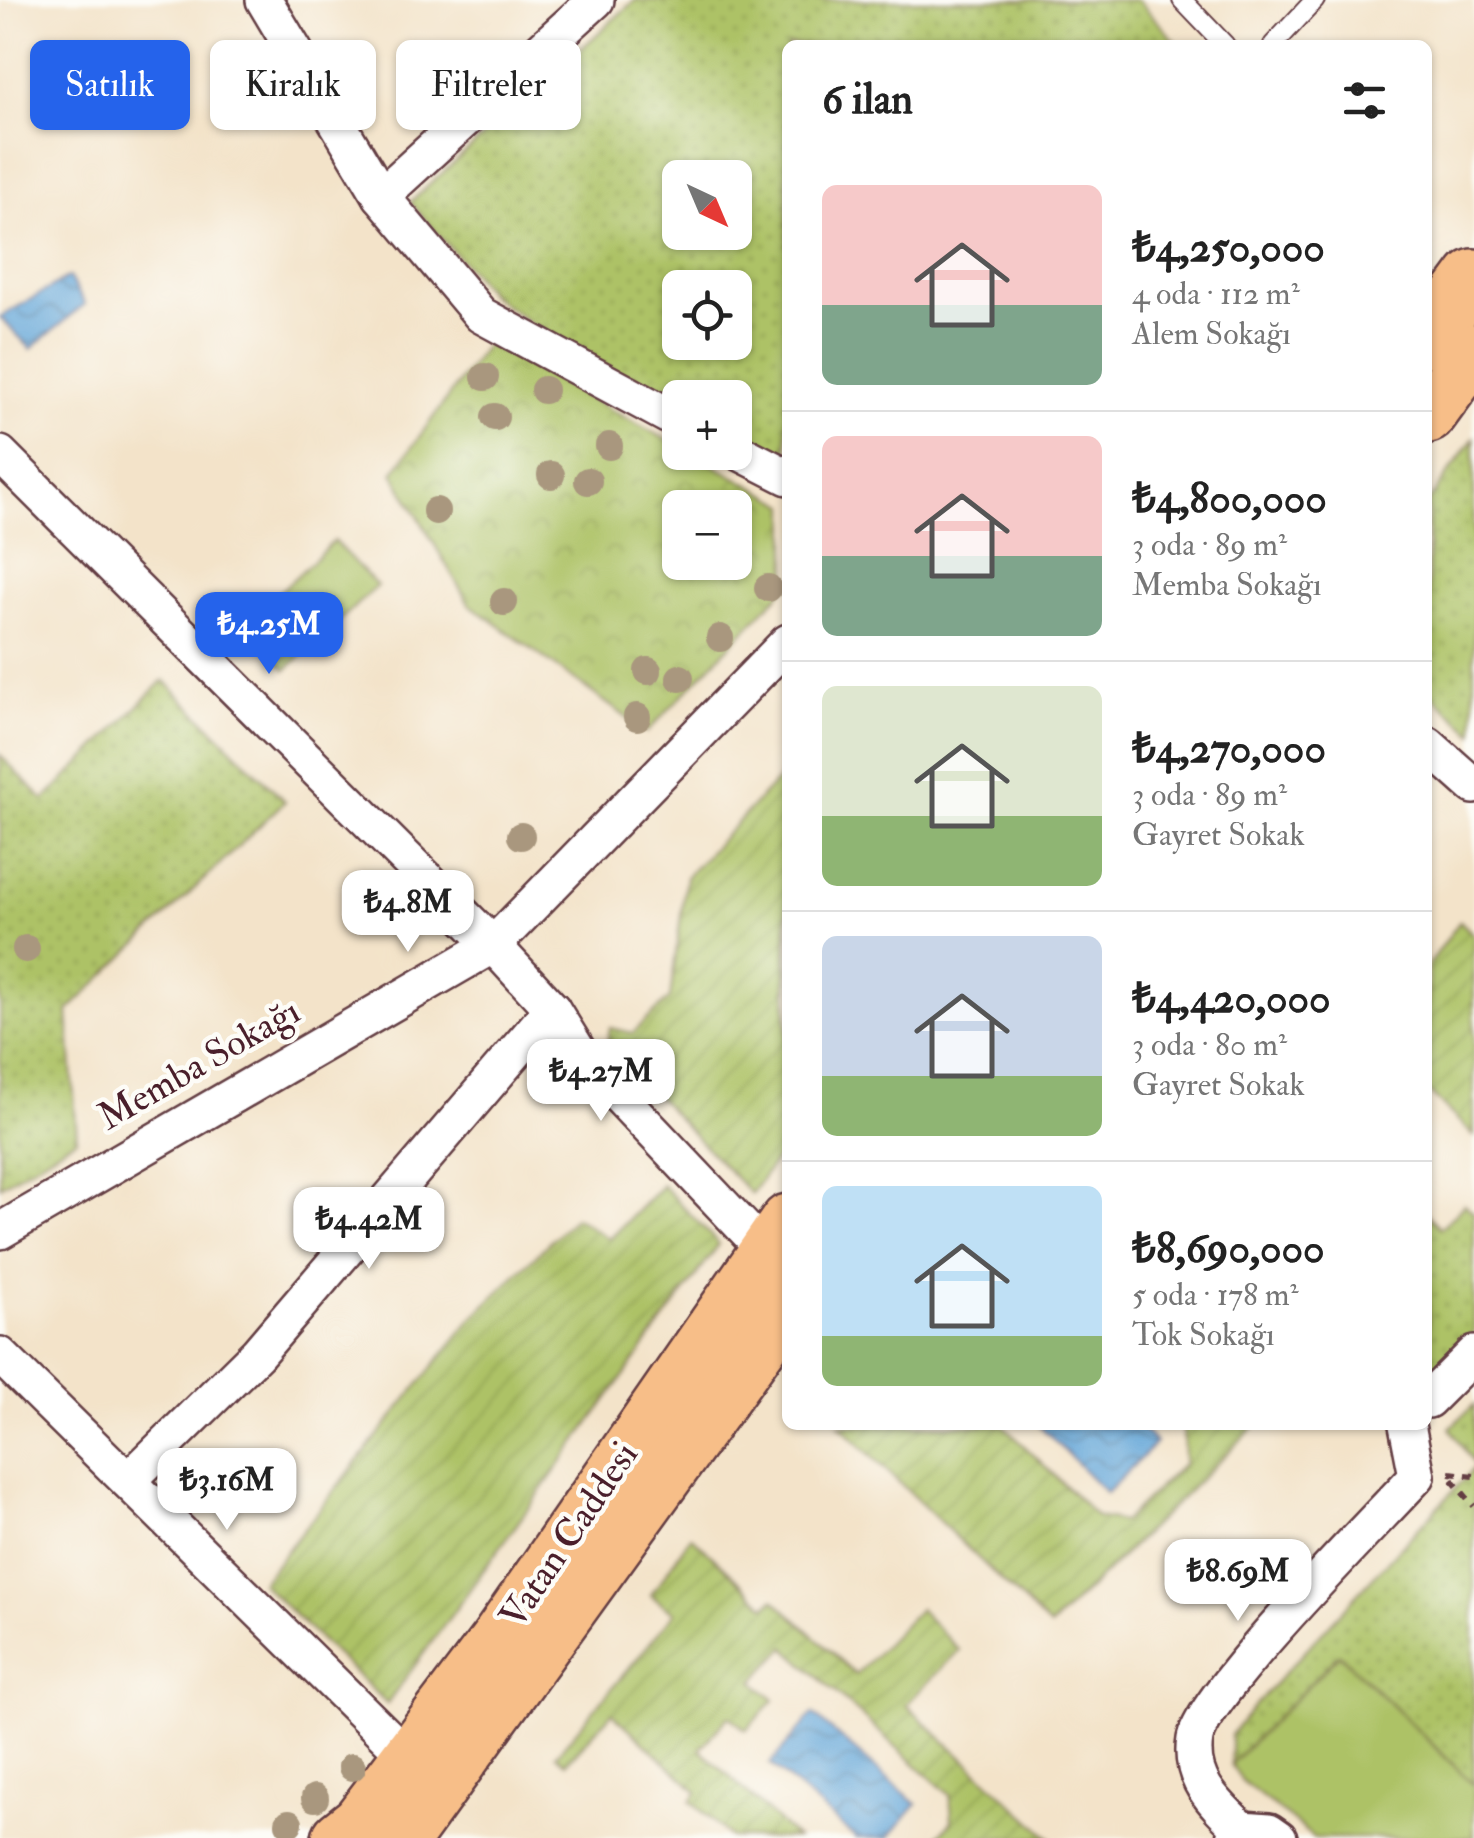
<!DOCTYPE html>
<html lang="tr">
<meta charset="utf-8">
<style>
body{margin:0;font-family:"IM FELL Double Pica",serif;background:#f2f2f2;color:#222;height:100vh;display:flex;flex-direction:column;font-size:38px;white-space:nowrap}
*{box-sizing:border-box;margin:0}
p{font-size:32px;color:#767676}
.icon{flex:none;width:55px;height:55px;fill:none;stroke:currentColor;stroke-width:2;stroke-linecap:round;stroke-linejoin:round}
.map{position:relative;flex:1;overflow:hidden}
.side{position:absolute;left:782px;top:40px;width:650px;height:1390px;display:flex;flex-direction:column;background:#fff;border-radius:15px;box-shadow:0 2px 8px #0004}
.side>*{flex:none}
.top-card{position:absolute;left:30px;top:40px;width:602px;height:90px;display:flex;gap:20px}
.needle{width:65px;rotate:136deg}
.buttons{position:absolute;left:662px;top:160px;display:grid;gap:20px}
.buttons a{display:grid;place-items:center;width:90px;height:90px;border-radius:15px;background:#fff;box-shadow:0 2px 8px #0004;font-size:50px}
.price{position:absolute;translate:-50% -85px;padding:0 22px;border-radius:20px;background:#fff;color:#222;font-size:32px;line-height:65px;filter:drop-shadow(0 2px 5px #0008)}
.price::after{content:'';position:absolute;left:50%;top:60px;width:30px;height:22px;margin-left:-15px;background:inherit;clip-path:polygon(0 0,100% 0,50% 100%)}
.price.on{background:#2563eb;color:#fff}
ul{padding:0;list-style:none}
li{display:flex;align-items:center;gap:30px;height:250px;padding:0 40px}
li+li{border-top:2px solid #e0e0e0}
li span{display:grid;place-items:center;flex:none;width:280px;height:200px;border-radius:15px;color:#555}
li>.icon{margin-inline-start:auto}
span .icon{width:120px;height:120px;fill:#fffc;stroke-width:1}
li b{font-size:42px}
h2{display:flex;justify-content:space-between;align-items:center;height:120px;padding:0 40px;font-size:42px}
.tag{padding:0 35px;border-radius:15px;background:#fff;box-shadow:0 2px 8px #0004;font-size:35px;line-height:90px}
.tag.on{background:#2563eb;color:#fff}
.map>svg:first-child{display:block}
.grass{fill:url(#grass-dots);stroke:#7c7048;stroke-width:2.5;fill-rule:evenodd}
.park{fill:url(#park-crowns);stroke:#7c7048;stroke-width:2.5;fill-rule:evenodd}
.garden{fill:url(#garden-furrows);stroke:#7c7048;stroke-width:2.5}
.pitch{fill:#adc266;stroke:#7c7048;stroke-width:2.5}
.water{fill:url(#water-waves);stroke:#576282;stroke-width:2.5}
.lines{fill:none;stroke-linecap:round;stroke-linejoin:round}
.service-casing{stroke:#633c43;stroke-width:22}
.minor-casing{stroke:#633c43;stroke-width:40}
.primary-casing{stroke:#633c43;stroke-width:60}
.path{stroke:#633c43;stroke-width:6;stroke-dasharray:8 8;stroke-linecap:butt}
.service{stroke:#fff;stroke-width:18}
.minor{stroke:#fff;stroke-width:35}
.primary{stroke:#f7be88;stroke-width:55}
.tree{fill:#a9977e}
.labels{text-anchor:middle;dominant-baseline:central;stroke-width:9;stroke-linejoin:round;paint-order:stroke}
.street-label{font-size:38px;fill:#4a1f2b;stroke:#fdfcf7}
</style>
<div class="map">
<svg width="1474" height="1838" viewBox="0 0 1474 1838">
<defs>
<pattern id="grass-dots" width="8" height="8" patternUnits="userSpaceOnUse" patternTransform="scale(2.5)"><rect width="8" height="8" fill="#adc266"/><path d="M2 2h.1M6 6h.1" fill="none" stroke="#96a659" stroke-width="1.8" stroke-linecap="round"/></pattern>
<pattern id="park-crowns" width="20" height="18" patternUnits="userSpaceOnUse" patternTransform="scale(2.5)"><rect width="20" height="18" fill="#adc266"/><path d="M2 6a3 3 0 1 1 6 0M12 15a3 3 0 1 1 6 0" fill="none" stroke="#96a659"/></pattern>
<pattern id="garden-furrows" width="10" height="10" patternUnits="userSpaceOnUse" patternTransform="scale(2.5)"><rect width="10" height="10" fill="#adc266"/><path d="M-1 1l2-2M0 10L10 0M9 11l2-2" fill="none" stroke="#96a659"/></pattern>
<pattern id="water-waves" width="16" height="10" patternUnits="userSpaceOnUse" patternTransform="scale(2.5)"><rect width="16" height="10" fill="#64a6d8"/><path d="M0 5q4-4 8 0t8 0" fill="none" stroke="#5487af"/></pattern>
</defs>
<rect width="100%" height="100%" fill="#fdfcf7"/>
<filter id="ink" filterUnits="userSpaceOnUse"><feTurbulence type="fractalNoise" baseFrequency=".01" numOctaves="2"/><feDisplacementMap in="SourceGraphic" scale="20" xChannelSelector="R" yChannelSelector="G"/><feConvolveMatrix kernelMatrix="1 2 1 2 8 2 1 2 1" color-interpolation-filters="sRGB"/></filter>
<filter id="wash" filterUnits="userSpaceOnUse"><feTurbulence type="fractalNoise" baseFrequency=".0048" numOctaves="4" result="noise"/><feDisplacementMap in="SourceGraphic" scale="40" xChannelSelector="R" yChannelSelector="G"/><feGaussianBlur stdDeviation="2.25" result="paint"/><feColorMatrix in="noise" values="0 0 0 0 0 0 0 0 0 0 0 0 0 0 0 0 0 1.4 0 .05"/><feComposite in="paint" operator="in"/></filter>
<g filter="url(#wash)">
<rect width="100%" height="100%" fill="#f3e3c9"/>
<g class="grass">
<path d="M 635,0 L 790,0 L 794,4 L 799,0 L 1138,0 L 1179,45 L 788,45 L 787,459 L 735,432 L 735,398 L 680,398 L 680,404 L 557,342 L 492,296 L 410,202 ZM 680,178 L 735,178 L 735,232 L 680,232 ZM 680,288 L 735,288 L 735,342 L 680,342 Z"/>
<path d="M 1474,438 L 1474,734 L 1428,692 L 1428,502 Z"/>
<path d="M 164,680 L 285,801 L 68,1011 L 77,1138 L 0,1186 L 0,755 L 44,800 Z"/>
<path d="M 1464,1204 L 1474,1213 L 1474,1332 L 1428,1379 L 1428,1215 L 1441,1228 Z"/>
<path d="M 1474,1405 L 1474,1464 L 1450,1428 Z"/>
<path d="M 1474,1468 L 1474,1785 L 1339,1654 L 1231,1764 L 1231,1735 L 1253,1707 Z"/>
</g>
<path class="park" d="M 487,343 L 680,447 L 680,452 L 691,453 L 787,505 L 787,586 L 647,732 L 469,604 L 393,473 ZM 680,508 L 735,508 L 735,562 L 680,562 Z"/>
<g class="garden">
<path d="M 787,770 L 787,1144 L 751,1194 L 607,1045 L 610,1028 L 633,1033 L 670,998 L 686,877 Z"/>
<path d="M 1460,921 L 1474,935 L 1474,1136 L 1428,1091 L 1428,966 Z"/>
<path d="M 662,1185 L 719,1244 L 387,1704 L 261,1583 L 471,1319 L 575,1217 L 609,1239 Z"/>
<path d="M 839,1425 L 1003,1425 L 1097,1517 L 1123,1522 L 1184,1463 L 1183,1425 L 1256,1425 L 1050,1627 Z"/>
<path d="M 691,1536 L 766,1606 L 774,1599 L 856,1675 L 919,1609 L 959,1650 L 906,1705 L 1050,1838 L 936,1838 L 952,1821 L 950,1795 L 785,1647 L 754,1681 L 774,1700 L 746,1730 L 729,1716 L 700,1749 L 796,1838 L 731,1838 L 691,1801 L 698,1792 L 612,1713 L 566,1763 L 556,1755 L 675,1613 L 651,1595 Z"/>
</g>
<g class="pitch">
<path d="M 334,541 L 377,586 L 286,670 L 244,625 Z"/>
<path d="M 1339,1654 L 1474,1785 L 1474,1838 L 1314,1838 L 1242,1781 L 1231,1764 Z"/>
</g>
<g class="water">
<path d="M 69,277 L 85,304 L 31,349 L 0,317 Z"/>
<path d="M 1039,1425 L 1138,1425 L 1156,1443 L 1106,1493 Z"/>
<path d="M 813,1714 L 917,1804 L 888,1838 L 856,1838 L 770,1764 Z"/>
</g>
</g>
<g filter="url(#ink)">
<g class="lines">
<defs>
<g id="service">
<path d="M 1182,0 L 1225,45"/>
<path d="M 1273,45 L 1315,0"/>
</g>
<g id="minor">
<path d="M 264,0 L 381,196 L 481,315 L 680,422"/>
<path d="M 381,196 L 596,0"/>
<path d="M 735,450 L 788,477"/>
<path d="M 0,454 L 493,945 L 552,1009 L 581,1056 L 767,1252"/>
<path d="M 1428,745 L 1474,786"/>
<path d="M 0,1231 L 493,945 L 788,642"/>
<path d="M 0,1355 L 409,1758"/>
<path d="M 1428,1400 L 1474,1354"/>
<path d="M 128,1481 L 257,1354 L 552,1009"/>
<path d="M 1242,1829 L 1269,1831 L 1279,1838"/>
<path d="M 1235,1838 L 1242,1829 C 1216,1804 1188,1780 1195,1739 C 1204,1693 1376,1521 1417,1476 L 1407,1425"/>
</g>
<g id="primary">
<path d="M 1428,339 L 1474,277"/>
<path d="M 1428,415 L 1474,352"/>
<path d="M 340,1838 L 360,1822 L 496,1643 L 788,1222"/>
<path d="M 403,1838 L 788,1305"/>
</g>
</defs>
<use href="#service" class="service-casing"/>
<use href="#minor" class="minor-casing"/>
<use href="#primary" class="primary-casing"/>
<g class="path">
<path d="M 1450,1473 L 1474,1476"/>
<path d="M 1452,1480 L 1474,1506"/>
</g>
<use href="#service" class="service"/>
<use href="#minor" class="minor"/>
<use href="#primary" class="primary"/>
</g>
<g class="tree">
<circle cx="485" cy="377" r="14"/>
<circle cx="544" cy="390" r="14"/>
<circle cx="495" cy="417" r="14"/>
<circle cx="609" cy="446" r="14"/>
<circle cx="551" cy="475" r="14"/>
<circle cx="588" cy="481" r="14"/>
<circle cx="436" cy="511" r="14"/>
<circle cx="768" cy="588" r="14"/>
<circle cx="504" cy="602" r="14"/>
<circle cx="720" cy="638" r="14"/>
<circle cx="648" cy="671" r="14"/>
<circle cx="680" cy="678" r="14"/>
<circle cx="637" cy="717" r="14"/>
<circle cx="521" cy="836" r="14"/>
<circle cx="26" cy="949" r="14"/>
<circle cx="352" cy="1767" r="14"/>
<circle cx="315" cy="1798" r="14"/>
<circle cx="289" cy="1823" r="14"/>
</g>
</g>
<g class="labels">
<g class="street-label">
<text transform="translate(199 1064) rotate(-30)">Memba Sokağı</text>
<text transform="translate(569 1535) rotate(-56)">Vatan Caddesi</text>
</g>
</g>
</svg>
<div class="buttons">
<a><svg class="needle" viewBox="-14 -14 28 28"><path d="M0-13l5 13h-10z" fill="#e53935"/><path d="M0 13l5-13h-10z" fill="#767676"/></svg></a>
<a><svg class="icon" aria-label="locate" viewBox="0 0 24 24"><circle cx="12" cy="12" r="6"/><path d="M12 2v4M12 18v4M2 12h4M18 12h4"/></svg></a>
<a>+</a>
<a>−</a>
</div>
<b class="price on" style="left:269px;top:677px">₺4.25M</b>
<b class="price" style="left:408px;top:955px">₺4.8M</b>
<b class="price" style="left:601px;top:1124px">₺4.27M</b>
<b class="price" style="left:369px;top:1272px">₺4.42M</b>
<b class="price" style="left:227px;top:1533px">₺3.16M</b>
<b class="price" style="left:1238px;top:1624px">₺8.69M</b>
<div class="top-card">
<a class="tag on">Satılık</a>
<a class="tag">Kiralık</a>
<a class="tag">Filtreler</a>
</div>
<section class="side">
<h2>6 ilan<svg class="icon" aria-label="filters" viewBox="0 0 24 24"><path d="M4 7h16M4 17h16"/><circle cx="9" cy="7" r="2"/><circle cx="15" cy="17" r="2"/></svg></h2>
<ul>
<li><span style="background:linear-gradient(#f6c9c9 60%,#7fa58c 0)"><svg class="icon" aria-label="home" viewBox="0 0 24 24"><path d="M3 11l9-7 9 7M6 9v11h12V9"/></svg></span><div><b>₺4,250,000</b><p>4 oda · 112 m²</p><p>Alem Sokağı</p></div></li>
<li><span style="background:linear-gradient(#f6c9c9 60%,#7fa58c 0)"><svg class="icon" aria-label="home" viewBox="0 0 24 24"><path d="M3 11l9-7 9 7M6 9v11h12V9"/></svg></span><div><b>₺4,800,000</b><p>3 oda · 89 m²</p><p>Memba Sokağı</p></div></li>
<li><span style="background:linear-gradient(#dfe7d0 65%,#8fb573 0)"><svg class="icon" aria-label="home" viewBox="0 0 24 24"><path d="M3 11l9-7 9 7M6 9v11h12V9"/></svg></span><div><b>₺4,270,000</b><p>3 oda · 89 m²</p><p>Gayret Sokak</p></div></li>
<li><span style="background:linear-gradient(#c9d6e8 70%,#8fb573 0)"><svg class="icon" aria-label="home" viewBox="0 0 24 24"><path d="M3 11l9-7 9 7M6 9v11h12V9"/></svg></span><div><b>₺4,420,000</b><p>3 oda · 80 m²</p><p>Gayret Sokak</p></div></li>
<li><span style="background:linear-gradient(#bfe0f5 75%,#8fb573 0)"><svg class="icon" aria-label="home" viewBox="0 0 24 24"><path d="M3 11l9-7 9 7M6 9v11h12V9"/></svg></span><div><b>₺8,690,000</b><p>5 oda · 178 m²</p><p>Tok Sokağı</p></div></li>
</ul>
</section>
</div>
